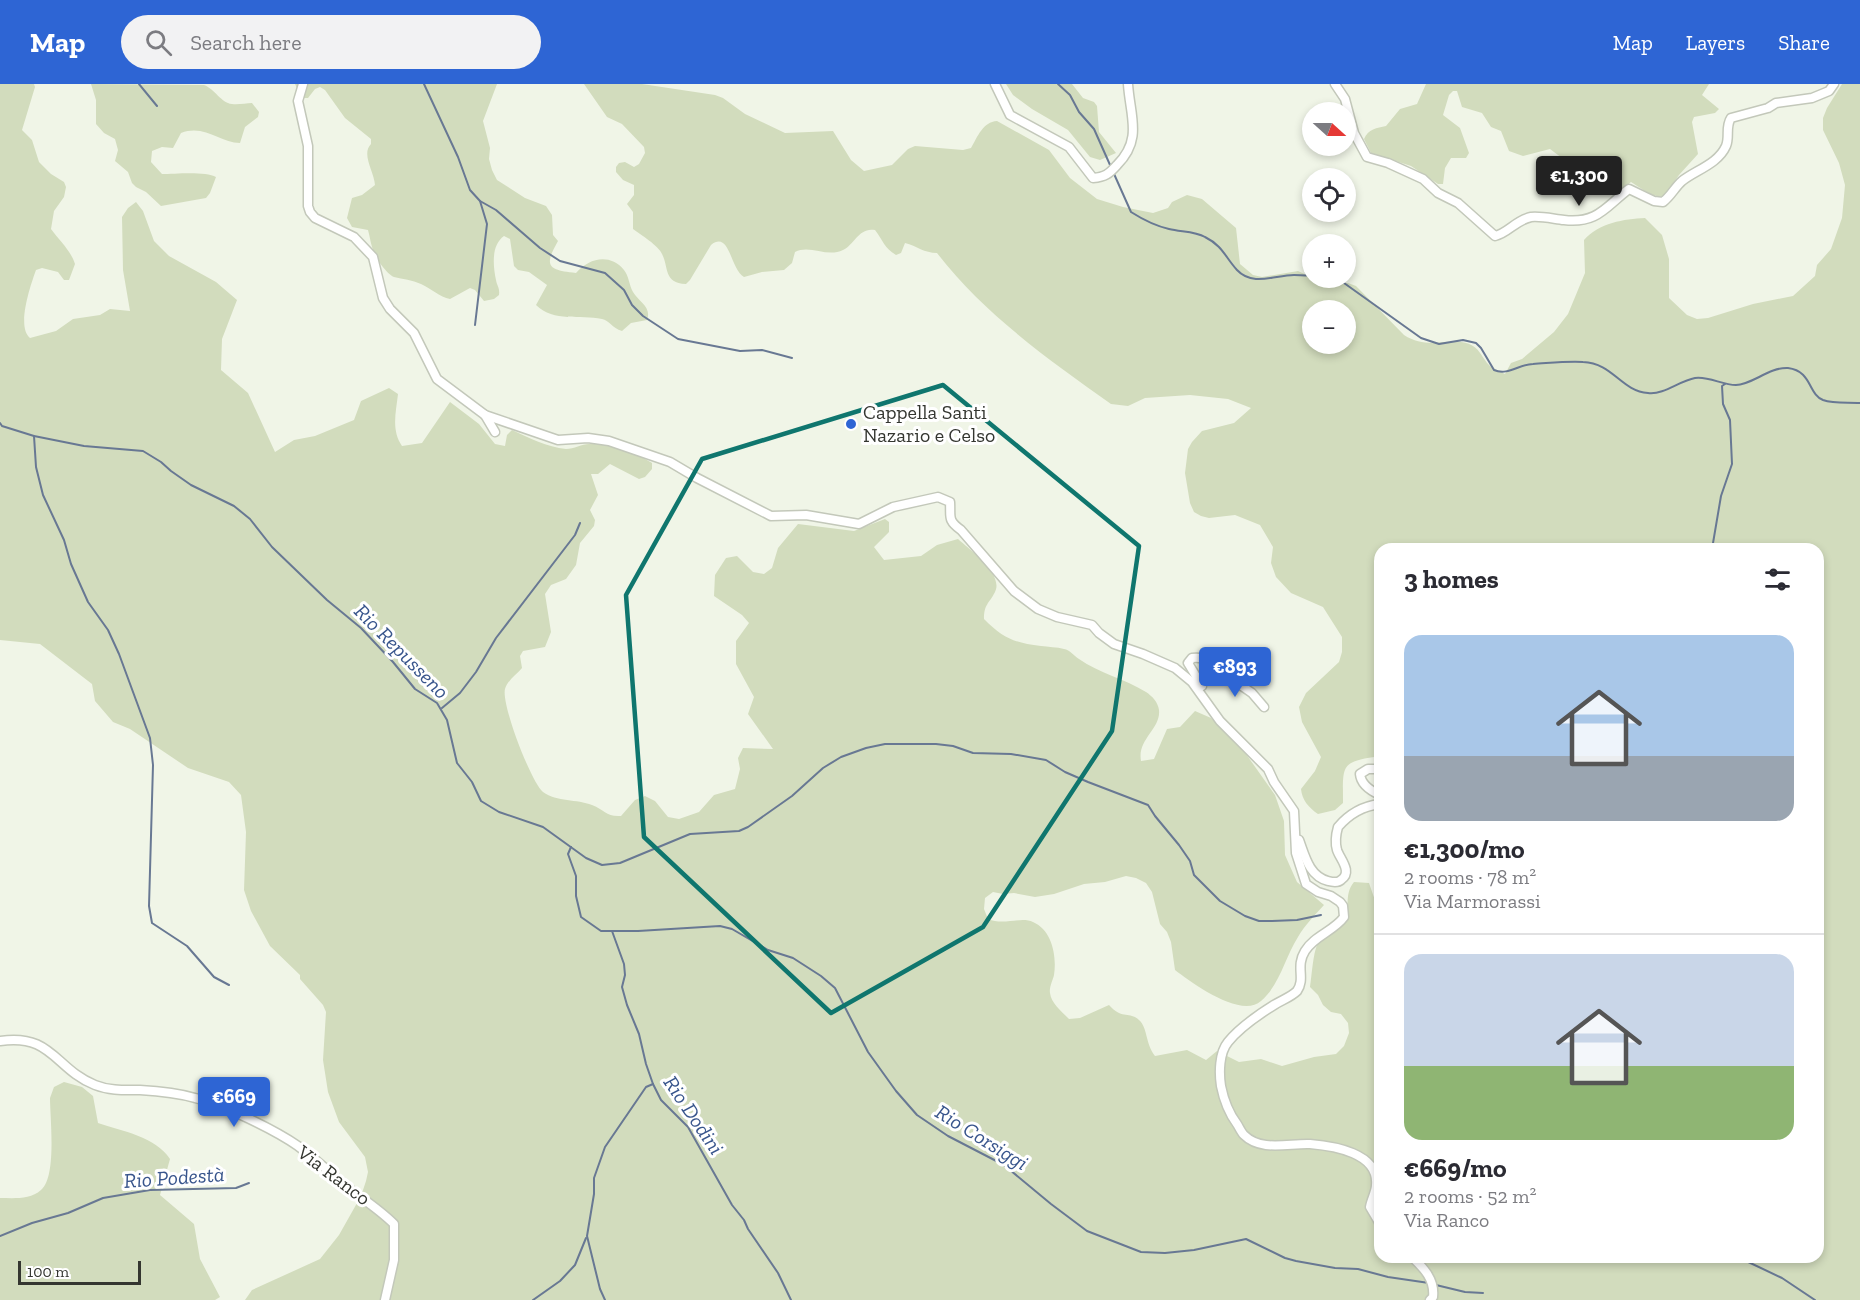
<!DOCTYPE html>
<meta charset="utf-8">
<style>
body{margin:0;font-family:"Zilla Slab",serif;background:#f2f2f3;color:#2b2b33;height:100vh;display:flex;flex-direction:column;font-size:22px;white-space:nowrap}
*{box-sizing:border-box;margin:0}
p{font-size:20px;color:#7c7c81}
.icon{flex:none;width:33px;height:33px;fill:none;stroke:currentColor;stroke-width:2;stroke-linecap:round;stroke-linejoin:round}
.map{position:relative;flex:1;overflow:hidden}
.panel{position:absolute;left:1374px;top:459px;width:450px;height:720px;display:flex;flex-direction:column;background:#fff;border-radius:18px;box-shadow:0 3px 9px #0003}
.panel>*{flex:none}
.needle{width:39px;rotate:111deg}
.tools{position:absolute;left:1302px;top:18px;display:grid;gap:12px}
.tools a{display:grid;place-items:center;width:54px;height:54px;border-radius:50%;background:#fff;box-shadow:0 3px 9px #0003;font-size:30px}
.scale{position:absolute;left:18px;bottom:15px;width:123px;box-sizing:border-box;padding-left:6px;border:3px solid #343630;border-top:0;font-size:16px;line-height:21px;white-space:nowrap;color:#343630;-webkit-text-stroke:4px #fff;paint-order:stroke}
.price{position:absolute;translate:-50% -51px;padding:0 14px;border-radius:6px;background:#2e65d4;color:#fff;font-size:20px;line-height:39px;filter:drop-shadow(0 2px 3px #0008)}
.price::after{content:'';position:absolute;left:50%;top:36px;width:18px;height:14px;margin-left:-9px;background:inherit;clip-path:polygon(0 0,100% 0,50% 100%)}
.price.active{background:#222;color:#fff}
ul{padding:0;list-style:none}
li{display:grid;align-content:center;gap:12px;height:318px;padding:0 30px}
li+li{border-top:2px solid #e1e1e2}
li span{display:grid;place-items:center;height:186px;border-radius:18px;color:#555}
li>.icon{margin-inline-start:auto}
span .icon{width:108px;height:108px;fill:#fffc;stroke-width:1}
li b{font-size:26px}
h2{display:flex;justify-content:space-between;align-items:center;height:72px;padding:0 30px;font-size:26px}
header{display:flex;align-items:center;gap:36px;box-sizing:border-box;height:84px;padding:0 30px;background:#2e65d4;color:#fff}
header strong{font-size:28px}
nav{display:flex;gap:33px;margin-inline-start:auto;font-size:21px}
.search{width:420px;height:54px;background:#f2f2f3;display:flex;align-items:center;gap:15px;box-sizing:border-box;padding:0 21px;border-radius:33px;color:#7c7c81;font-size:22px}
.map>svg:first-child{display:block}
.green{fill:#d2dcbd;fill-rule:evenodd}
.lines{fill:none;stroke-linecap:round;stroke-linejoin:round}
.stream{stroke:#687893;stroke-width:2}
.minor-casing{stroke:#c3c8ba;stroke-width:11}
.minor{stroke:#fff;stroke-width:8}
.marked{fill:none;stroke:#0f766e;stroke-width:4.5;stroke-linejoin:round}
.poi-dot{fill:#2e65d4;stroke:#fff;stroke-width:2}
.labels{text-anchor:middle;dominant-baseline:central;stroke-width:6;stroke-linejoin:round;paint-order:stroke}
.poi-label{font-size:20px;fill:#343630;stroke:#fff;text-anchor:start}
.street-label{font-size:20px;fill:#343630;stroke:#fff}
.water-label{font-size:21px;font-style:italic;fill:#38558c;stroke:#fff}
</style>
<header>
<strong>Map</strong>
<div class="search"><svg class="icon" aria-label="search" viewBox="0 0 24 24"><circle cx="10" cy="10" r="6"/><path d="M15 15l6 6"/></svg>Search here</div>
<nav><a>Map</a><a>Layers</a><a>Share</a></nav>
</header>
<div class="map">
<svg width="1860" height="1216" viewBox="0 0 1860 1216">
<rect width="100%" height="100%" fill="#f0f5e7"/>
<g class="green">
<path d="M 0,0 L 34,0 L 35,3 L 22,46 L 32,56 L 39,78 L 51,90 L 64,98 L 66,103 L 64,113 L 54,127 L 51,145 C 60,157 71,167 75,180 L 69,196 L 64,196 L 58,188 L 42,184 L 36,186 C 31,200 16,243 30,254 L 56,247 L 73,235 L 100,231 L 110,225 L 130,227 L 123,186 L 122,133 L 128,124 L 136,118 L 143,127 L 154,157 L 169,172 L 216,198 L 237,216 L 222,255 L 221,286 L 248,309 L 275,368 L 294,356 L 315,352 L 354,336 L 361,317 L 389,304 L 398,310 C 396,328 391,346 402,362 L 422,359 L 450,318 L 479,340 L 495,360 L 505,362 L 507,351 L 512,346 C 529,354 547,363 566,365 C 574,365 582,360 589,360 C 612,359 633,367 652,379 L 652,385 L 645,393 L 639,395 L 610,380 L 598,390 L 591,390 L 598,411 L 590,426 L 595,436 L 594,442 L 580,459 L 576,481 L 566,495 L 551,501 L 545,510 L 551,548 L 545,563 L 523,567 L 520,572 L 522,584 C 517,590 507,597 505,605 C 501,620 531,698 543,708 C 557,718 577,715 592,721 C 605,726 606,733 621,732 L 635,716 L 645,712 L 655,717 L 668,733 L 679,735 L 699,728 L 714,711 L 735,705 L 740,685 L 738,674 L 743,664 L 773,665 L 748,630 L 754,613 L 736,580 L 736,557 L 749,539 L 742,531 L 714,512 L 715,491 L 726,474 L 737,472 L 753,488 L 764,490 L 772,484 L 778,464 L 798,440 L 854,447 L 885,435 L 889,438 L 889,448 L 874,463 L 884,476 L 921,472 L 937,461 L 958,455 C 970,466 1004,490 995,508 C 989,520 984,520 984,535 C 1003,554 1014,559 1041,562 C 1048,563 1057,563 1064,565 C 1070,566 1074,572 1079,575 C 1099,589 1125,595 1146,608 C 1152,612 1158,618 1159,626 C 1161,645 1137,655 1141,677 L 1154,675 L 1167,645 L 1180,643 L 1195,627 L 1211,634 L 1246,670 L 1275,711 L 1284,737 L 1285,771 L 1297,798 L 1324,821 C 1315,831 1305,841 1298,853 C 1285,873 1280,901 1261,917 C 1241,935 1192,899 1175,886 L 1171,858 L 1167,848 L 1160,840 L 1152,808 L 1146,799 L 1136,794 L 1126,792 L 1105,798 L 1084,800 L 1054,810 L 1035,813 L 1014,809 L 1003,810 L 993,808 L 985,814 L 984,825 L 988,835 C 1004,842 1021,832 1033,838 C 1052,846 1057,872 1054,891 C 1053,896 1049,903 1050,909 C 1051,919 1062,928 1069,935 L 1080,934 L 1109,921 C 1122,936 1130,927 1139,936 C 1148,944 1145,959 1155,972 L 1187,966 L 1206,976 L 1217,967 L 1239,978 L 1261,975 L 1282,982 L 1314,973 L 1336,970 L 1344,962 L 1349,949 L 1348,939 L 1341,930 L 1331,928 L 1323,921 L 1318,911 L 1310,903 C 1312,892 1313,865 1319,858 C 1327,850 1339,848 1345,838 C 1351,827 1343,811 1354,798 L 1369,799 L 1378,825 L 1380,825 L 1380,1173 L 1818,1173 L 1818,465 L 1380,465 L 1380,672 C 1340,678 1343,680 1343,719 L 1335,726 L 1318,730 C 1309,724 1302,716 1301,705 L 1315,687 L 1321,673 L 1302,638 L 1299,623 L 1306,609 L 1339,578 L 1342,568 L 1342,553 L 1323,523 L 1291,509 L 1276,493 L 1271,479 L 1273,463 L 1260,441 L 1235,431 L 1209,434 L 1201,432 L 1194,428 L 1190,419 L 1185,389 L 1188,365 L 1192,358 L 1202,347 L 1234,339 L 1251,324 L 1228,315 L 1190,311 L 1145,314 L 1128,322 L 1111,320 C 1049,276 984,230 937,169 C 924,169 917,162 905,159 L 901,169 L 896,171 C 884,164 883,156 875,146 C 859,143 855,160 843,166 C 827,174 810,160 795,168 L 792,179 L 784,186 L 762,188 L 744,193 C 730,185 730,146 711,161 L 690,196 L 686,200 C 663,199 669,183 662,170 C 659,162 640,150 633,145 L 633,128 L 627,120 L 634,111 L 634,101 L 623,96 L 616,88 L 616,83 L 619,79 L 625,78 L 634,83 L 639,80 L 645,69 L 644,63 L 622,40 L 607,33 L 584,0 L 642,0 L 715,11 L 723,14 L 745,30 L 785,49 L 833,47 L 851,76 L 864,87 L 892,81 L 908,65 L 915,62 L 963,66 L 971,64 C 978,52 983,38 997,37 L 1049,66 L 1070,94 L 1097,115 L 1123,123 L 1153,129 L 1168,124 L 1172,118 L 1187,111 L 1202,115 L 1236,144 L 1240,180 L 1253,191 L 1262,193 L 1298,187 L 1328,201 L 1348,199 L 1356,202 L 1404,251 C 1430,268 1454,250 1473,262 C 1480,266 1483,275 1489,281 C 1493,285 1500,287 1505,290 L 1511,279 L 1522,275 L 1554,248 L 1568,230 L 1585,189 L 1584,156 C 1599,139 1624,135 1645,134 L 1662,151 L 1669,175 L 1669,214 L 1687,231 L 1697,235 L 1708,234 L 1753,220 L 1793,212 L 1815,192 L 1817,181 L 1831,165 L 1842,134 L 1845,101 L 1839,79 L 1823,46 L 1823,34 L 1827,24 L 1842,0 L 1860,0 L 1860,1216 L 245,1216 L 252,1206 L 320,1175 L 339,1151 L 361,1112 L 366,1097 L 368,1088 L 365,1073 L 339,1038 L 328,1008 L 323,976 L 326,928 L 323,921 L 300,895 L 300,891 L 270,862 L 251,827 L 244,806 L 246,748 L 241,711 L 229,698 L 188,684 L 130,645 L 113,638 L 95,617 L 92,600 L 40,560 L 0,556 ZM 1312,226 L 1346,226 L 1346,260 L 1312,260 Z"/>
<path d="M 91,0 L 204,1 C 215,5 221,19 232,20 C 238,21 246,19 252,19 L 259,28 L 258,33 L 245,43 L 240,59 C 220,59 205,40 181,49 L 173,64 L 162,63 L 152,67 L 151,78 L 162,90 C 175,90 206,87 216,93 L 210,109 L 206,114 L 161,122 L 146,108 L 136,103 L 132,99 L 128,88 L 115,77 L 118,66 L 115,55 L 104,49 L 96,40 L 96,16 Z"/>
<path d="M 295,0 L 497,0 L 483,37 L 490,64 L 489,75 L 492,86 L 497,96 L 525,114 L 546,122 L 552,131 L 553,151 L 558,157 C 544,182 547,186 576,189 C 589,174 610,169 624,186 C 629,192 629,201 633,208 C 639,218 652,223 647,236 L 631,239 L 622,247 C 612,244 609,236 602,235 C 580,230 554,239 536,221 L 547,201 L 529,188 L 518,186 L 514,182 L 510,155 L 504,152 C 491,161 493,182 496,196 C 497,202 500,204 499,211 L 494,215 L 484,217 L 475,206 L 470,204 L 450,215 C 440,213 430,204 421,200 C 412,196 403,195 394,193 C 388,191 376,175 374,168 C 371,162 370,153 368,146 L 352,143 L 347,134 L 352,114 L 362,111 L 375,101 C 374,87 361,70 371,60 L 371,55 L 345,34 L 325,6 L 320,3 L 315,5 L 308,14 L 302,14 Z"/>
<path d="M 1006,0 L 1072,0 L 1083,14 L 1094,18 L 1097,22 L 1099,48 L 1116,69 L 1100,76 L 1090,73 L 1068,46 L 1032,25 L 1013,11 Z"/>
<path d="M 1426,0 L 1709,0 L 1702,11 L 1719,25 L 1715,29 L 1694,33 L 1692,38 L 1698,70 L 1679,91 L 1664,112 C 1653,115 1640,103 1631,98 L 1615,111 L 1609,102 L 1588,98 L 1582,89 L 1550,65 L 1523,72 L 1509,67 L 1501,47 L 1491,43 L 1482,29 L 1462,23 L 1457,7 L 1453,7 L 1449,11 L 1443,31 L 1460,44 L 1469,69 L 1466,74 L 1451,74 L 1445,84 L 1443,100 L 1438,100 L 1411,82 L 1371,69 L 1364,55 C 1368,45 1377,44 1386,42 L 1400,25 L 1417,20 Z"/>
<path d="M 64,998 L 82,1003 L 93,1012 L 98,1039 C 122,1047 156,1053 170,1075 L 160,1111 L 194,1140 L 200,1175 L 220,1213 L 215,1216 L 0,1216 L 0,1114 C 13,1114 30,1116 41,1106 C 57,1093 50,1034 50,1014 L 54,1003 Z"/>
</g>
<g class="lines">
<g class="stream">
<path d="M 139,0 L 157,22"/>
<path d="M 424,0 L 458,73 L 470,106 L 480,117 L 487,140 L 475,241"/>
<path d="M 1058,0 L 1070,11 L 1079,28 L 1094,45 L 1131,128 C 1142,135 1156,142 1169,145 C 1181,148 1195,147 1205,153 C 1223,162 1225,173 1237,186 C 1253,203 1275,191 1294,191 C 1301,191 1305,192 1312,191"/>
<path d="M 480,117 L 496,126 L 540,164 L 560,177 L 605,189 L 624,206 L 632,221 L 643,232 L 678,255 L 740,267 L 762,266 L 792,274"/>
<path d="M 1337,194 L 1421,254 L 1439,260 L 1463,256 L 1476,259 L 1481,264 L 1494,286 C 1508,292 1519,280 1533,280 C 1550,279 1567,277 1583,278 C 1613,279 1621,307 1648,309 C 1664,311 1679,297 1695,294 C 1709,292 1722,301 1736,301 C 1752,301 1769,283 1788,284 C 1812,287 1808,310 1823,316 C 1834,320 1849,318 1860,319"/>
<path d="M 0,339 L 2,342 L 34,352 L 84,362 L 143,367 L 161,378 L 171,387 L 191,401 L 234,422 L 250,435 L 272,463 L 327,516 L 361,544 L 393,578 L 415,605 L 437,619 L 447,636 L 457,679 L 472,698 L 481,717 L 499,728 L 543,743 L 586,774 L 602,781 L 620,779 L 690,750 L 739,747 L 748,743 L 792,712 L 823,684 L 841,673 L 866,664 L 885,660 L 936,660 L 953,662 L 973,669 L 1011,670 L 1046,676 L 1065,688 L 1088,698 L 1148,721 L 1155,732 L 1179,761 L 1190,777 L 1194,791 L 1220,817 L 1245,832 L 1259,837 L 1272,837 L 1297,836 L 1321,831"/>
<path d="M 34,352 L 36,383 L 43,411 L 64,456 L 71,480 L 88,518 L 108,546 L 119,570 L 150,654 L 153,681 L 149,822 L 152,839 L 187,862 L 214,893 L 229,901"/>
<path d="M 1712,465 L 1721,412 L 1732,380 L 1730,336 L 1723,320 L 1722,302 L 1725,300"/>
<path d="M 442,624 L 460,609 L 476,588 L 496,554 L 575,451 L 580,439"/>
<path d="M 571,763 L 568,770 L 576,792 L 576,812 L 581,833 L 601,847 L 638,847 L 720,842 L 732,845 L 768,866 L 793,874 L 821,892 L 835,904 L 868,968 L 896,1007 L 917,1031 L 948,1052 L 1004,1081 L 1051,1120 L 1087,1147 L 1141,1168 L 1165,1169 L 1194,1166 L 1246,1155 L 1285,1174 L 1296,1177 L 1335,1184 L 1358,1185 L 1388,1193 L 1429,1199"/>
<path d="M 612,847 L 624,880 L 625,891 L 622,903 L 627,921 L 639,950 L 646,980 L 653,1000 L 661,1016 L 688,1043 L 732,1121 L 744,1136 L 748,1145 L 778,1189 L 791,1216"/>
<path d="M 0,1152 L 32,1139 L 68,1129 L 103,1114 L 150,1106 L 236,1104 L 249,1099"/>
<path d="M 1744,1176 L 1782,1194 L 1815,1216"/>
<path d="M 1436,1201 L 1465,1208 L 1483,1209"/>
<path d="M 533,1216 L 560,1197 L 575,1181 L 586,1154"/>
<path d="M 605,1216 L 600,1205 L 587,1152 L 594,1110 L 594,1094 L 605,1063 L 646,1003 L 653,1000"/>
</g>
<defs>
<g id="minor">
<path d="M 303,0 L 298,17 L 308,62 L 308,122 L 310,128 L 315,134 L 354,153 L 373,173 L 383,214 L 390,225 L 414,249 L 437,295 L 485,331 L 558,356 L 588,354 L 609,357 L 670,378 L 697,394 L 771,432 L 806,431 L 859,440 L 893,423 L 938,413 L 950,418 C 951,433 947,436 961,446 L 1014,507 L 1038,525 L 1057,533 L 1092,541 L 1099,549 L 1114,560 L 1143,570 L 1175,584 L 1192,598 L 1220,637 L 1268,685 L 1274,698 L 1294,727 L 1296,769 L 1306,800 L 1318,808 L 1331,812 L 1340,818 L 1343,822 L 1344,833 C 1334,847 1314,852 1305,867 C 1295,883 1306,894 1297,907 C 1291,913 1282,916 1274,921 C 1258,931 1240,943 1228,958 C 1219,969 1219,989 1221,1002 C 1224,1017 1228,1028 1237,1040 C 1239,1043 1241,1048 1244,1051 C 1261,1068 1289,1059 1310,1060 C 1334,1062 1379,1069 1376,1101 C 1376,1108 1371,1116 1370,1123 L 1380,1140"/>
<path d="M 995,0 L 1010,31 L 1069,63 L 1093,94 C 1105,93 1109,90 1117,81 C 1143,55 1130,32 1128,0"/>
<path d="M 1335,0 L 1345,15 L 1354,49 L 1367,73 L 1388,79 L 1423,95 L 1438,109 L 1458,119 L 1495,152 C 1508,149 1516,136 1531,133 C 1542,132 1554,135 1564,136 C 1598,140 1606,122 1629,105 L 1654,117 L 1663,118 C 1671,112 1675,103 1682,97 C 1696,86 1718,80 1726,62 C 1730,53 1725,43 1731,34 L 1768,24 L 1776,19 L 1812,14 L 1829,7 L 1834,0"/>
<path d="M 485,331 L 495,348"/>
<path d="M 1202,602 L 1188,579 L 1192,574 C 1207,572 1212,580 1218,592 L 1239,600 L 1252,609 L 1264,623"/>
<path d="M 1380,685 L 1368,685 L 1360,690 C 1361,701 1371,707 1380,711"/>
<path d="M 1299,756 C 1305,772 1309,792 1328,797 C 1332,798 1338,799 1341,796 C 1353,788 1340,775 1337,766 C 1335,759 1336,750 1338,743 C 1349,730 1363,722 1380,720"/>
<path d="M 0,957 C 52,949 55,985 95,1001 C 110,1007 125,1006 140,1006 C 158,1007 178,1009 195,1014 C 222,1020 275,1046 298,1062 C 317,1076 333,1092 351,1106 C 366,1117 381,1127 394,1140 L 394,1176 L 385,1216"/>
<path d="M 1412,1173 C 1424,1184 1435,1196 1433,1213 L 1430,1216"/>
</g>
</defs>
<use href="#minor" class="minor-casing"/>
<use href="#minor" class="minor"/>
</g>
<path class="marked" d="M 943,301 L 1139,462 L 1112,647 L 983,843 L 831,929 L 644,753 L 626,511 L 702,375 Z"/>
<circle class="poi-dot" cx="851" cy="340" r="6"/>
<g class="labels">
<g class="poi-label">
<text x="863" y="328">Cappella Santi<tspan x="863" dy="23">Nazario e Celso</tspan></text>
</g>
<g class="street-label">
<text transform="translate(334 1091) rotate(37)">Via Ranco</text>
</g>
<g class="water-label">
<text transform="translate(402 567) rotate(45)">Rio Repusseno</text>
<text transform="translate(694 1031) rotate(56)">Rio Dodini</text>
<text transform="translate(982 1053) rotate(32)">Rio Corsiggi</text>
<text transform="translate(174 1093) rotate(-4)">Rio Podestà</text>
</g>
</g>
</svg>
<div class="tools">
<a><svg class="needle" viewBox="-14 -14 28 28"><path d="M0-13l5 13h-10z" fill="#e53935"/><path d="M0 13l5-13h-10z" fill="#7c7c81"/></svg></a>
<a><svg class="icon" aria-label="locate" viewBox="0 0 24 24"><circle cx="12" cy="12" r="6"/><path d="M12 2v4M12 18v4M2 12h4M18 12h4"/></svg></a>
<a>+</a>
<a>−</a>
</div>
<div class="scale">100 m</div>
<b class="price active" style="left:1579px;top:123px">€1,300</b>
<b class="price" style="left:1235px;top:614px">€893</b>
<b class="price" style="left:234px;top:1044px">€669</b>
<section class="panel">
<h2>3 homes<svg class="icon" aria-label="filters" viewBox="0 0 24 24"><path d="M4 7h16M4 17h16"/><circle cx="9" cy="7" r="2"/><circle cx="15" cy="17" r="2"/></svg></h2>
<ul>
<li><span style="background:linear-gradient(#a9c7e8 65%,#9aa5b1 0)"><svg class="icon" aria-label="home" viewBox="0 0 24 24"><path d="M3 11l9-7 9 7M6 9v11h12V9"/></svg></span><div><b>€1,300/mo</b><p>2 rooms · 78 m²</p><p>Via Marmorassi</p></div></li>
<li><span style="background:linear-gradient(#c9d6e8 60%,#8fb573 0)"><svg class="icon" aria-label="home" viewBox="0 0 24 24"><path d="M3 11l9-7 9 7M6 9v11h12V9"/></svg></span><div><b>€669/mo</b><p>2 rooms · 52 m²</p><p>Via Ranco</p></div></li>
</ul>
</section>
</div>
